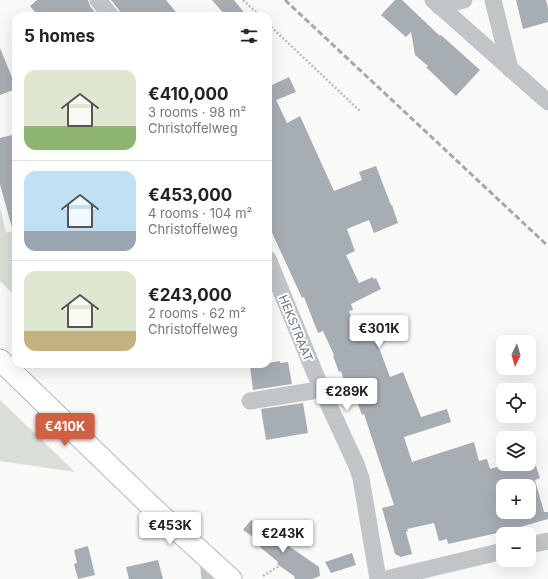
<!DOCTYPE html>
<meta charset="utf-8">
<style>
body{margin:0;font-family:Inter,sans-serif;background:#f2f2f2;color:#222;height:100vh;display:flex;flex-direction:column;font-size:15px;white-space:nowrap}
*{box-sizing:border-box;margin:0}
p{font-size:13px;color:#767676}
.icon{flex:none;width:22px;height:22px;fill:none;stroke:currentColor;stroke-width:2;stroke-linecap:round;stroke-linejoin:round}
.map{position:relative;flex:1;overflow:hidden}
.sheet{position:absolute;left:12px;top:12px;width:260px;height:356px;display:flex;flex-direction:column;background:#fff;border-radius:12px;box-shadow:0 4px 16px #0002}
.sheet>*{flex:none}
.needle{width:26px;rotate:185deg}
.buttons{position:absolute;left:496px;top:335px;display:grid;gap:8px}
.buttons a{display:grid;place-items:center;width:40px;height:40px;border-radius:8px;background:#fff;box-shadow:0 4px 16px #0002;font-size:20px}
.price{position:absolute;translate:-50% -34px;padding:0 9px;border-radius:4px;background:#fff;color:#222;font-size:13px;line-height:26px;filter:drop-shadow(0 1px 2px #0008)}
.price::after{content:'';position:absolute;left:50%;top:24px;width:12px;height:9px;margin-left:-6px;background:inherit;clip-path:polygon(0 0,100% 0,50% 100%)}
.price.on{background:#d06041;color:#fff}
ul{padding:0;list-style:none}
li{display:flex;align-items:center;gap:12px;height:100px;padding:0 12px}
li+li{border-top:1px solid #e0e0e0}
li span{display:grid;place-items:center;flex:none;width:112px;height:80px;border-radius:12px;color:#555}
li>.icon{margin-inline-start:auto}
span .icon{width:48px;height:48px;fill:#fffc;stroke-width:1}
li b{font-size:17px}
h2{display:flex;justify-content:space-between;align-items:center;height:48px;padding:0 12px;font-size:17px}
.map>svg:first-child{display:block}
.green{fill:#d9ded7}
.building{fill:#a7aeb3;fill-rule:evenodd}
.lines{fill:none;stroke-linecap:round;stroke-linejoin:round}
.major-casing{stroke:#b5b9bc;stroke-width:23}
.path{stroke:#bbbec0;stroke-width:2.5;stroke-dasharray:2 2;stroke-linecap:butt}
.minor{stroke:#c1c5c8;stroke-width:17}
.major{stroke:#fff;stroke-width:21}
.rail{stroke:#a3a9ae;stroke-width:3;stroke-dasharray:6 3;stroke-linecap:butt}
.labels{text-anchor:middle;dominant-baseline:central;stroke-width:4;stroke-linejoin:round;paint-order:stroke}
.street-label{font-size:12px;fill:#67757f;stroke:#fff}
</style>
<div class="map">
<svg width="548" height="579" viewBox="0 0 548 579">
<rect width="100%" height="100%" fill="#f9f9f7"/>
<g class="green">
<path d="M 0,207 L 6,233 L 16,230 L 16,297 L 0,281 Z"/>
<path d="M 0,400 L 75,472 L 0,461 Z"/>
</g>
<g class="building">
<path d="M 37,0 L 88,0 L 90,6 L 98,16 L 38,16 L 30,6 Z"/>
<path d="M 111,0 L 166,0 L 179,16 L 121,16 L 119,10 Z"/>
<path d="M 212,0 L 234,0 L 247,16 L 226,16 Z"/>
<path d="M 395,0 L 402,0 L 440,36 L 441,35 L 480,70 L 456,96 L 426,67 L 428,66 L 415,55 L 411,32 L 406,37 L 381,15 Z"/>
<path d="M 516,0 L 546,0 L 548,8 L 548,22 L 523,29 Z"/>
<path d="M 0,48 L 16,87 L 16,89 L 0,95 Z"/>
<path d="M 289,77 L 296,92 L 276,100 L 287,123 L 300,116 L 334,191 L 362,180 L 359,172 L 376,166 L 391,205 L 392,205 L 398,223 L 374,233 L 369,220 L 347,229 L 355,251 L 346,255 L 359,283 L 373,277 L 373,279 L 376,278 L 381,289 L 351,304 L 353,310 L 349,311 L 359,336 L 394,321 L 399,335 L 378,345 L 390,377 L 403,372 L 421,417 L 447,409 L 451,422 L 404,437 L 412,462 L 474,442 L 479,461 L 487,459 L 490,469 L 508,464 L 516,464 L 517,468 L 535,463 L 540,478 L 535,480 L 544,512 L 548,512 L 548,519 L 506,531 L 448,544 L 447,539 L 439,541 L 434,523 L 407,529 L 408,531 L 406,532 L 412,554 L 401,557 L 395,554 L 382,508 L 394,505 L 364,414 L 362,415 L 352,388 L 347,390 L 341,371 L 339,372 L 333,356 L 334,355 L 323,331 L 318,333 L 304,297 L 302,298 L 268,224 L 268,82 L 270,86 ZM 503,486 L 529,486 L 529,512 L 503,512 Z"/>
<path d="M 16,134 L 16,228 L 12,228 L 0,184 L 0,138 Z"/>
<path d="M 280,361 L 280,363 L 288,362 L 292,384 L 253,390 L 250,366 Z"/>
<path d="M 303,403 L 308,433 L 266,440 L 261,409 Z"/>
<path d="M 251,520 L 319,567 L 320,576 L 312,579 L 295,579 L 294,576 L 277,564 L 278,562 L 260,547 L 261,546 L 252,539 L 253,537 L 243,530 Z"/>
<path d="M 88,546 L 95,575 L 78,579 L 74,564 L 77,563 L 74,550 Z"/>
<path d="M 352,553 L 356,565 L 331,573 L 325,562 Z"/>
<path d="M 158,560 L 163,579 L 129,579 L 126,567 Z"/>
</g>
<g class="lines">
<defs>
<path id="major" d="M 0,360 L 154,509 L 231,579"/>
</defs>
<use href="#major" class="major-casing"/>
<g class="path">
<path d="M 243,0 L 260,16"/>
<path d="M 268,24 L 361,112"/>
<path d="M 263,576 L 279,566"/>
</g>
<g class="minor">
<path d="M 98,0 L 111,16"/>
<path d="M 433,0 L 548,102"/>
<path d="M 493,0 L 510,69"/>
<path d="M 439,6 L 464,0"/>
<path d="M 268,259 L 321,388 L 356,464 L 361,478 L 378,579"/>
<path d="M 250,401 L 312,391 L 321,388"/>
<path d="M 529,545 L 548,541"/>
<path d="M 208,559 L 210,579"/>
<path d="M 386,579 L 503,551"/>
</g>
<use href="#major" class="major"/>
<path class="rail" d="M 285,0 L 548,246"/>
</g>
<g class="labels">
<g class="street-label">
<text transform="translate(296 328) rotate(68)">HEKSTRAAT</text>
</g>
</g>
</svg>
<div class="buttons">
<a><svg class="needle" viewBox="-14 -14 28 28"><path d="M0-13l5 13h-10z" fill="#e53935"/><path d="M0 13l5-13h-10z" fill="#767676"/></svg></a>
<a><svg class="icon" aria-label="locate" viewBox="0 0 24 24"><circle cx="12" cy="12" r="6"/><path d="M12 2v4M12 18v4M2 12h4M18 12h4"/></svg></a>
<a><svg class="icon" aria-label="layers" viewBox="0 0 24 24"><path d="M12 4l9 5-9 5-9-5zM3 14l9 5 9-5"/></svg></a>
<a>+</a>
<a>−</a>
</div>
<b class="price" style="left:379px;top:349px">€301K</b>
<b class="price" style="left:347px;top:412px">€289K</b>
<b class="price on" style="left:65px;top:447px">€410K</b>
<b class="price" style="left:170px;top:546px">€453K</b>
<b class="price" style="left:283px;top:554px">€243K</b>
<section class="sheet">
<h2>5 homes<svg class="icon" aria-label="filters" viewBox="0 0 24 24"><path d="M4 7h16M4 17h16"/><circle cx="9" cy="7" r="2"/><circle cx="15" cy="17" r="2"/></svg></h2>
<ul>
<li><span style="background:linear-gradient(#dfe7d0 70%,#8fb573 0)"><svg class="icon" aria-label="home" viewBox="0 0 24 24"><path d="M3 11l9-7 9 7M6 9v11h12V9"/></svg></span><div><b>€410,000</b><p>3 rooms · 98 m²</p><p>Christoffelweg</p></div></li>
<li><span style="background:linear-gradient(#bfe0f5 75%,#9aa5b1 0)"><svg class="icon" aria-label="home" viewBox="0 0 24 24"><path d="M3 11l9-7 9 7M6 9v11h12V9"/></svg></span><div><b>€453,000</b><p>4 rooms · 104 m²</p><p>Christoffelweg</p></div></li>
<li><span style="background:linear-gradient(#dfe7d0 75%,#c2b280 0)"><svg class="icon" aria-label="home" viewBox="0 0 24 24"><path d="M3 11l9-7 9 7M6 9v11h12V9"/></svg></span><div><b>€243,000</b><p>2 rooms · 62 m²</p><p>Christoffelweg</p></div></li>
</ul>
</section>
</div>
